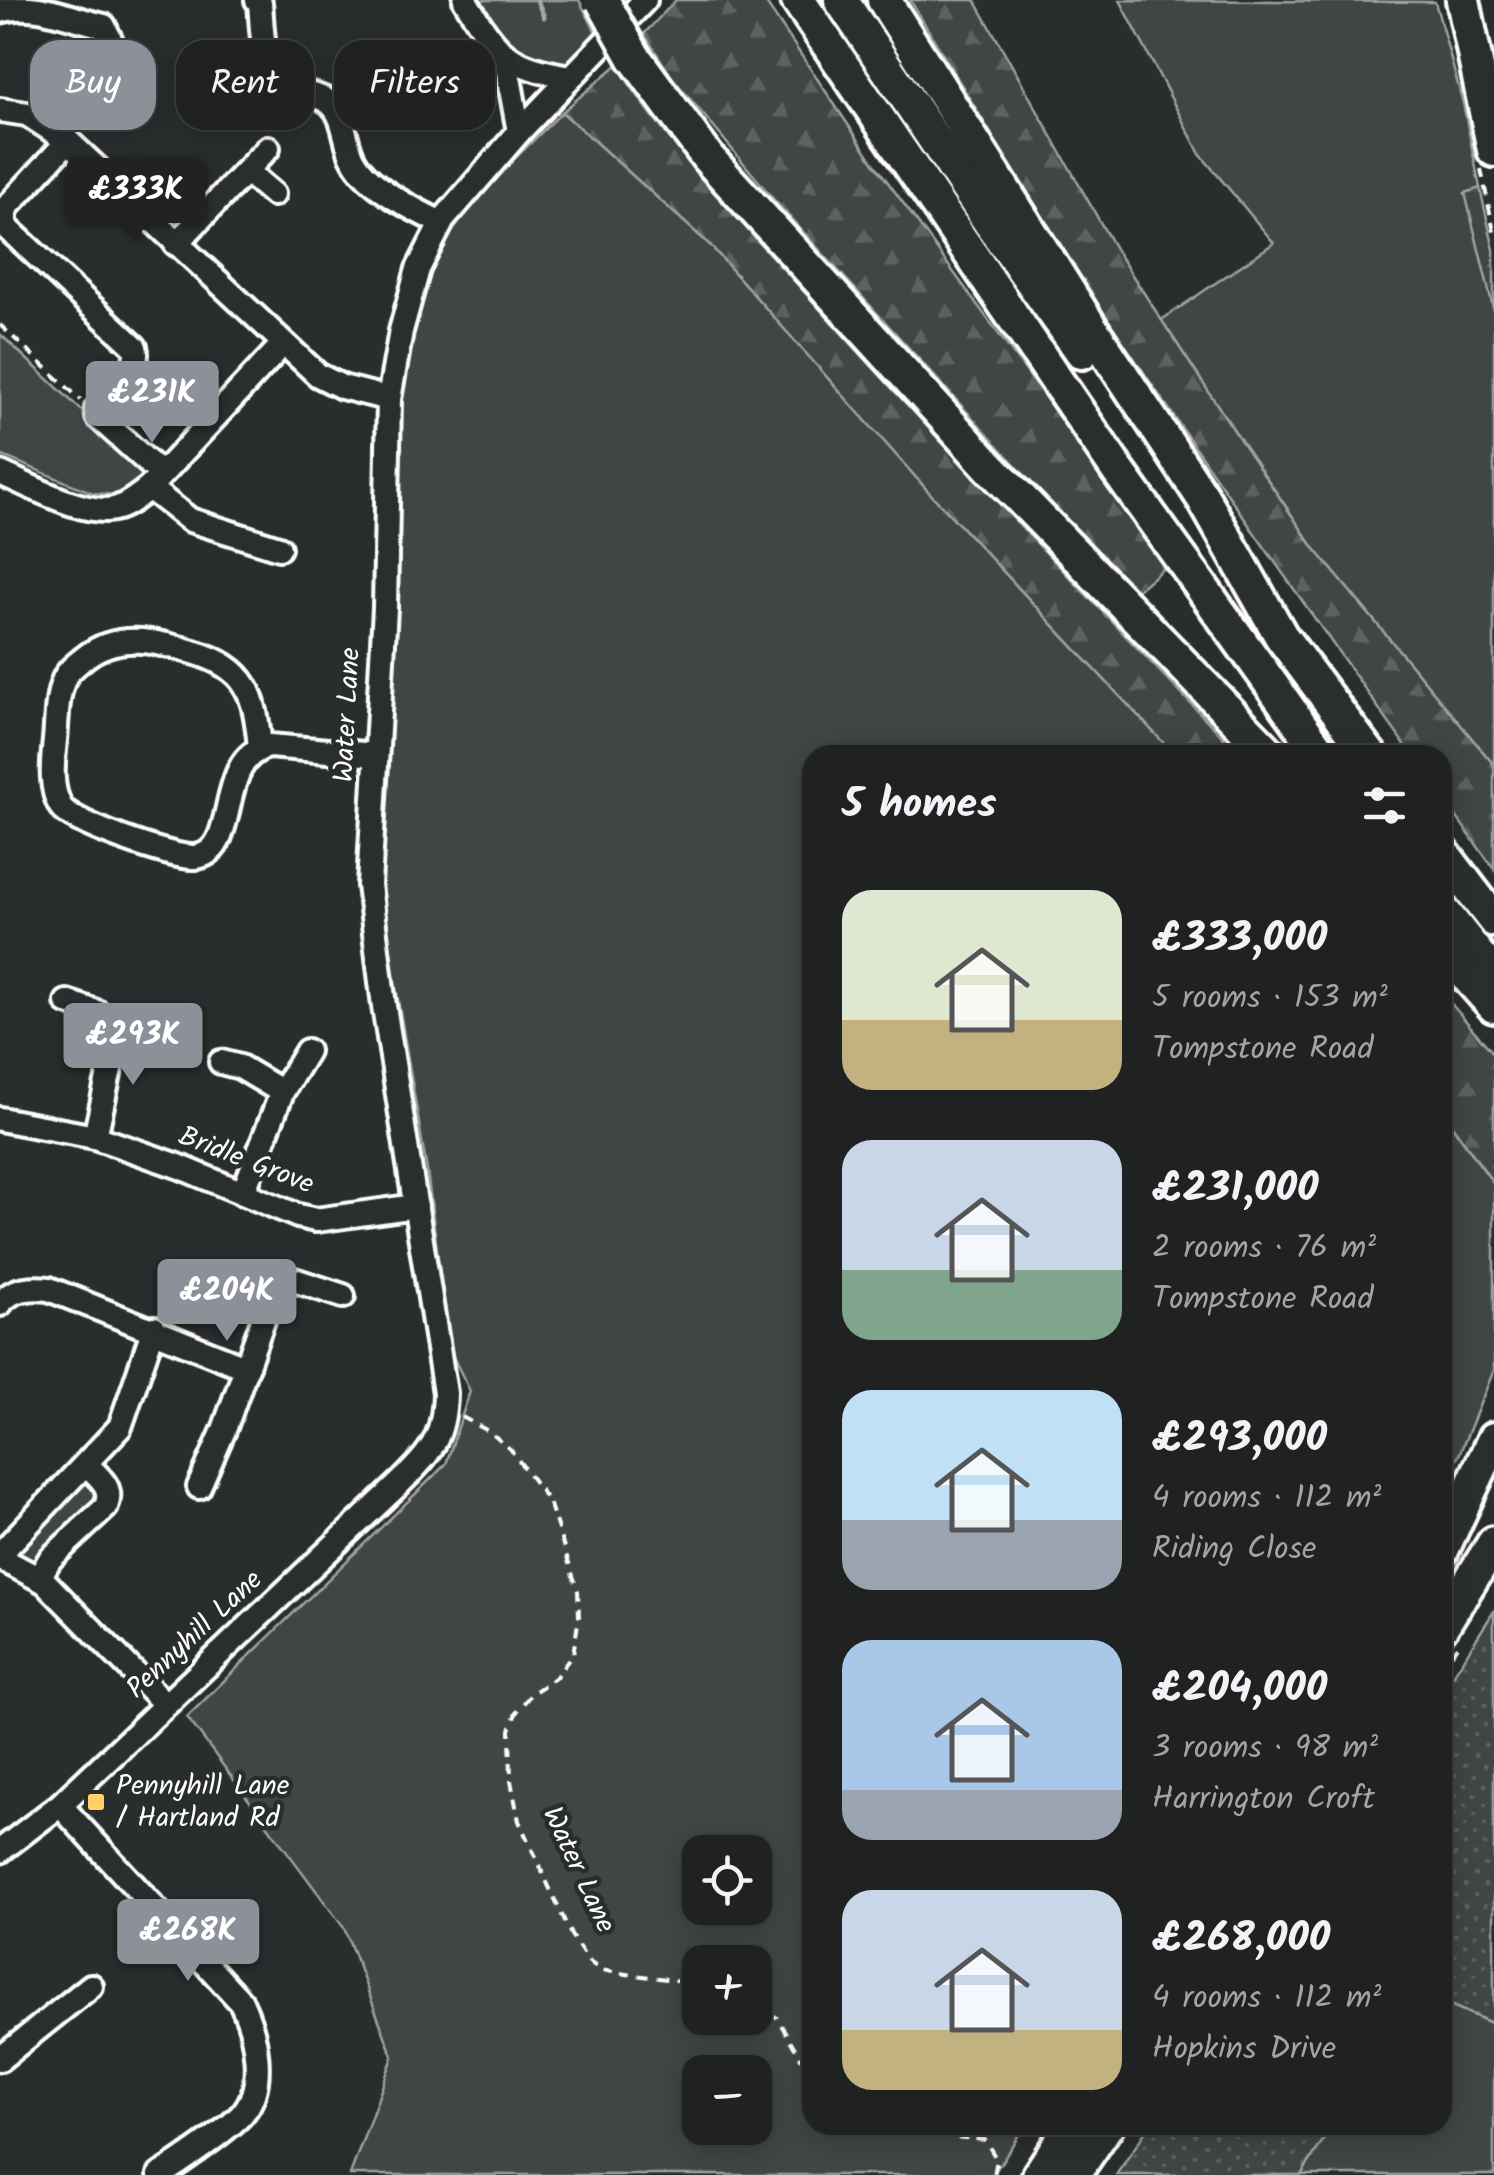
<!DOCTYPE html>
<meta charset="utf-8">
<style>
body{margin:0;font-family:Kalam,sans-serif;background:#282a2a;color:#f1f3f6;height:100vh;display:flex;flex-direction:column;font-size:38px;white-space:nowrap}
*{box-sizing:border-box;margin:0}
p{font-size:32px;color:#a2a4a5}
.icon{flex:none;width:55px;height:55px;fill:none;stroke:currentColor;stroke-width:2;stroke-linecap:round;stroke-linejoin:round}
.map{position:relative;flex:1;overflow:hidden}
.sheet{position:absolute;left:802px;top:745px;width:650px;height:1390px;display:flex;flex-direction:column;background:#202222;border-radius:30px;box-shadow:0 5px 25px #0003,0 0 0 2px #3d3f40}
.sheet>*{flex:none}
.banner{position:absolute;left:30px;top:40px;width:622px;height:90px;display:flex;gap:20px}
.tools{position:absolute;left:682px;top:1835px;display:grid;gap:20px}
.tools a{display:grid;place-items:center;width:90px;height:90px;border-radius:20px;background:#202222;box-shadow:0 5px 25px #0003,0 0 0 2px #3d3f40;font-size:50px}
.price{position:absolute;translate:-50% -85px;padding:0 22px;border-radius:10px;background:#8c9099;color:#fff;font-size:32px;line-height:65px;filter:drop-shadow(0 2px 5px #0008)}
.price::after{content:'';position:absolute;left:50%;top:60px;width:30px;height:22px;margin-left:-15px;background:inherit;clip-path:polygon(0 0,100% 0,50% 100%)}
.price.selected{background:#222;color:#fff}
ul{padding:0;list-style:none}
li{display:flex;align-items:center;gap:30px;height:250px;padding:0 40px}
li span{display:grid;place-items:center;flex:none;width:280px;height:200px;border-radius:30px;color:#555}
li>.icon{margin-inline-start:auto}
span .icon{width:120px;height:120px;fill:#fffc;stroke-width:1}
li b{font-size:42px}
h2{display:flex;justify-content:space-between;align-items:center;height:120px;padding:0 40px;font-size:42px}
.pill{padding:0 35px;border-radius:30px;background:#202222;box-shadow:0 5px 25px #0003,0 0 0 2px #3d3f40;font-size:35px;line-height:90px}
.pill.selected{background:#8c9099;color:#fff}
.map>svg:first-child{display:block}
.grass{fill:#414445;stroke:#a0a2a2;stroke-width:2.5;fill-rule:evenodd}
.forest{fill:url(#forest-firs);stroke:#a0a2a2;stroke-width:2.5}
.park{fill:url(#park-dots);stroke:#a0a2a2;stroke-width:2.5}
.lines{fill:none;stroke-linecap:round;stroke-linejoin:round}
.stream{stroke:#a6a7a7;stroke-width:5}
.minor-casing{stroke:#fff;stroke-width:30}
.highway-casing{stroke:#fff;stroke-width:40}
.path{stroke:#fff;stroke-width:4;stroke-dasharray:10 8;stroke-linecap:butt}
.minor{stroke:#2a2d2e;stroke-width:22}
.highway{stroke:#2a2d2e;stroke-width:32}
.highway-bridge-casing{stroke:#fff;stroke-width:40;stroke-linecap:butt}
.highway-bridge{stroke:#2a2d2e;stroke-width:32}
.poi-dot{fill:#ffd166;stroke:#2a2d2e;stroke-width:4}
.labels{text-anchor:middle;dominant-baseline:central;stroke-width:9;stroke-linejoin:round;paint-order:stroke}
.street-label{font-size:28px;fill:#fff;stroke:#2a2d2e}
.poi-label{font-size:28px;fill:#fff;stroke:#2a2d2e;text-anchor:start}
</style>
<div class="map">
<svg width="1494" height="2175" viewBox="0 0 1494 2175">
<defs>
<pattern id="forest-firs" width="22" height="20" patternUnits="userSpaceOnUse" patternTransform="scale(2.5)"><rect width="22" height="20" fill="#414445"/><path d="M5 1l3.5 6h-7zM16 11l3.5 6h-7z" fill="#5e6061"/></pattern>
<pattern id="park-dots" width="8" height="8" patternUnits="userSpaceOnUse" patternTransform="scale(2.5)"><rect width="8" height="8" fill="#414445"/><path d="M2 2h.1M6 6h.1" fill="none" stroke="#5e6061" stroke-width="1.8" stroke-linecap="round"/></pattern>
</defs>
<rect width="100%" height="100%" fill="#2a2d2e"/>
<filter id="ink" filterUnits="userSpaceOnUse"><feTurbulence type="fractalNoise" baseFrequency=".01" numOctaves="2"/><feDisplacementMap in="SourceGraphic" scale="20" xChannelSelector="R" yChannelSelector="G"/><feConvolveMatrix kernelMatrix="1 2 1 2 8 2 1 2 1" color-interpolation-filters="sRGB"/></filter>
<g filter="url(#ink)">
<g class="grass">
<path d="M 475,0 L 579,0 L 597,34 L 562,68 L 518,52 Z"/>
<path d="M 1120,0 L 1435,2 L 1463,103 L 1480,188 L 1466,194 L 1494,311 L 1494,765 L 1314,548 L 1160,321 L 1274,243 L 1200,154 Z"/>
<path d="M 562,112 L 710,245 L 928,491 L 1175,755 L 812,755 L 812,2125 L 1025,2125 L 993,2175 L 350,2175 L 393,2057 L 344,1928 L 187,1717 L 446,1464 L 470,1391 L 450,1351 L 427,1171 L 380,893 L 384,759 L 397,605 L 396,398 L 416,310 L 436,254 L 482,191 ZM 700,1852 L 755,1852 L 755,1908 L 700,1908 ZM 700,1962 L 755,1962 L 755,2018 L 700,2018 ZM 700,2072 L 755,2072 L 755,2128 L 700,2128 Z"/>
<path d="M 0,334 L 143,468 L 139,485 L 119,495 L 93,493 L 0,455 Z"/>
<path d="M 1442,1112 L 1494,1184 L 1494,1370 L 1459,1455 L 1443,1485 Z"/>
<path d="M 86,1484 L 93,1485 L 102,1497 L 37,1564 L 21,1562 L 17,1554 L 18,1548 L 79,1487 Z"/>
<path d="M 1443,2002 L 1494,2024 L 1494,2175 L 1301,2175 L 1333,2125 L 1442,2125 Z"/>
</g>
<g class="forest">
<path d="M 676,0 L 764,0 L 874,163 L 1167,565 L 1133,594 L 775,201 L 672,77 L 644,34 Z"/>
<path d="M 910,0 L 975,0 L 1117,252 L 1241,441 L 1314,548 L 1494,765 L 1494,869 L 1443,798 L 1442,755 L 1412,755 C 1316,621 1220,486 1128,349 C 1051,235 981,117 910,0 Z"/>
<path d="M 617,65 C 676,157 754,236 827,317 C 961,466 1101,610 1240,755 L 1175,755 L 928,491 L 710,245 L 562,112 Z"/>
<path d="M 1480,188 L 1494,250 L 1494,311 L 1465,193 Z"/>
<path d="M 1442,993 L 1494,1054 L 1494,1184 L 1443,1112 Z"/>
</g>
<g class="park">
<path d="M 1494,1611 L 1494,2024 L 1443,2002 L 1443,1691 Z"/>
<path d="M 1150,2125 L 1333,2125 L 1301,2175 L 1116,2175 Z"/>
</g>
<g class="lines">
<path class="stream" d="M 537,0 L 544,17"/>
<defs>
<g id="minor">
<path d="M 257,0 L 260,3 C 263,34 260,79 295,90 C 306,94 323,96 331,104 C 346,118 344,143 354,160 C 369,188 413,209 441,223"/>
<path d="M 465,0 C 498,54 506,66 570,77"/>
<path d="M 0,11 C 33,0 71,19 104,26 L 114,48"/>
<path d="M 505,56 L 519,132"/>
<path d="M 0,110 L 27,114 L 68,141 L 318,375 L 342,387 L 389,399"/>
<path d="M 68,141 L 5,209 L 5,226 L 135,347 C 142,371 112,392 97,409 L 98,417 L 161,474"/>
<path d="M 247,172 L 273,194"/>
<path d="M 176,244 L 268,148"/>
<path d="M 0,473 C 29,485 84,516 114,509 C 127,506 138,496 149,488 L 282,345"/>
<path d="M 149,488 L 190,520 L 279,548"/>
<path d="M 260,748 C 255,694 248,668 193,652 C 156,641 117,631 84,658 C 77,664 68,670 64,679 C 56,698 57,720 55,740 C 53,760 49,788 61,807 C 71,823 174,859 195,857 C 242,853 213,758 269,746 L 376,755"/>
<path d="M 67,1002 L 99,1013 L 119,1028 L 181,1041"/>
<path d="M 221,1062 L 240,1067 L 282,1092"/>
<path d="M 0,1119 L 95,1137 L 178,1166 L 298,1216 L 316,1220 L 416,1206"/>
<path d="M 95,1137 L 119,1028"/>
<path d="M 243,1193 L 282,1092 L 307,1051"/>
<path d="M 0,1304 C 11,1288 32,1287 49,1289 L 247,1368"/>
<path d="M 199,1487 L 224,1430 L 279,1275 L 343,1296"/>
<path d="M 0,1554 L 120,1427 L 154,1328"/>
<path d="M 0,1558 L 45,1582 L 165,1704"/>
<path d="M 39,1578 L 50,1559 L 106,1507 C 114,1487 100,1478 86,1464"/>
<path d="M 60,1805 L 241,2002 C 256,2033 267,2086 242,2114 C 229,2129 178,2164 160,2175"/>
<path d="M 0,1851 L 60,1805 L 401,1482 C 431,1452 444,1438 445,1393 L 384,1006 L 369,885 L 385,608 L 389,399 L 401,331 L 418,269 L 443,220 L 519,132 L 645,0"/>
<path d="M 0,2059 L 91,1986"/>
</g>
<g id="highway">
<path d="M 798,0 L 1116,468 L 1322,755"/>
<path d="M 841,0 L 997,233 L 1082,352"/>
<path d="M 884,0 L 1093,331 L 1203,498 L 1281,636 L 1370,755"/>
<path d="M 1463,0 L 1494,150"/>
<path d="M 634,57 L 708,158 L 989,466 L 1271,755"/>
<path d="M 1442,852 L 1494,920"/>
<path d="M 1442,910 L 1494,975"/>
<path d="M 1442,948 L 1494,1006"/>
<path d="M 1442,1550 L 1494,1439"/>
<path d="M 1442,1626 L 1494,1543"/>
<path d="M 1039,2175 L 1072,2125"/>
<path d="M 1073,2175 L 1107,2125"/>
</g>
</defs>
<use href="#minor" class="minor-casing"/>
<use href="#highway" class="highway-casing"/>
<g class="path">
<path d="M 1481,169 L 1494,232"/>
<path d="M 0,325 L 81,400"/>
<path d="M 462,1417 L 490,1432 L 511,1450 L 549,1502 L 578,1591 L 579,1617 L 573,1654 L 555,1678 L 531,1694 L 516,1713 L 510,1730 L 511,1781 L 519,1821 L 571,1935 L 588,1961 L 601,1970 L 618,1973 L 700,1983"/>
<path d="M 1442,1669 L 1457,1646"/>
<path d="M 755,2001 L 777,2018 L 812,2077"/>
<path d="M 905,2125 L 953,2137 L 985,2140 L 997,2160 L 994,2175"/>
</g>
<use href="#minor" class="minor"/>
<use href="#highway" class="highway"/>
<defs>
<path id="highway-bridge" d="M 602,0 L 634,57"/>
</defs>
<use href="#highway-bridge" class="highway-bridge-casing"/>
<use href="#highway-bridge" class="highway-bridge"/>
</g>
</g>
<rect class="poi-dot" x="86" y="1792" width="20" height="20" rx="5"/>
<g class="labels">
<g class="street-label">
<text transform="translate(348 715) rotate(-87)">Water Lane</text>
<text transform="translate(246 1161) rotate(21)">Bridle Grove</text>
<text transform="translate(195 1635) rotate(-43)">Pennyhill Lane</text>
<text transform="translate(578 1870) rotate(65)">Water Lane</text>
</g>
<g class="poi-label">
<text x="116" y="1786">Pennyhill Lane<tspan x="116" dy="32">/ Hartland Rd</tspan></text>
</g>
</g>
</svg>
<div class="tools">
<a><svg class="icon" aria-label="locate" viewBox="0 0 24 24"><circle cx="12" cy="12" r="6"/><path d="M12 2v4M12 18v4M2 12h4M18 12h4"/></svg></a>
<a>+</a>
<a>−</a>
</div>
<b class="price selected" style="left:136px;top:243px">£333K</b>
<b class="price" style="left:152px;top:446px">£231K</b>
<b class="price" style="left:133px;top:1088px">£293K</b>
<b class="price" style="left:227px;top:1344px">£204K</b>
<b class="price" style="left:188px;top:1984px">£268K</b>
<div class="banner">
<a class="pill selected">Buy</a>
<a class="pill">Rent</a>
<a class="pill">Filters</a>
</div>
<section class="sheet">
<h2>5 homes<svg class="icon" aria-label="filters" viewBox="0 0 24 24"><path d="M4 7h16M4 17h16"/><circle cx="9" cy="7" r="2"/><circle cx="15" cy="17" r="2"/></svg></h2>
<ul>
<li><span style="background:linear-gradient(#dfe7d0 65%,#c2b280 0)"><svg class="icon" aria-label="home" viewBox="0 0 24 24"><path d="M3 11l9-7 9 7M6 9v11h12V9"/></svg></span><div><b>£333,000</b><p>5 rooms · 153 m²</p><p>Tompstone Road</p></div></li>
<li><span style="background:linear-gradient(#c9d6e8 65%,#7fa58c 0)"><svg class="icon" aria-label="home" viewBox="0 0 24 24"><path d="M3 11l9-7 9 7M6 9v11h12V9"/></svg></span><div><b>£231,000</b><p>2 rooms · 76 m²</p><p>Tompstone Road</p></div></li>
<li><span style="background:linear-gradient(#bfe0f5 65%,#9aa5b1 0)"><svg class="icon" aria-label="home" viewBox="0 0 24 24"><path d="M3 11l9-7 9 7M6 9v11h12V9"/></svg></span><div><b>£293,000</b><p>4 rooms · 112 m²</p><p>Riding Close</p></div></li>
<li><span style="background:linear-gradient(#a9c7e8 75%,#9aa5b1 0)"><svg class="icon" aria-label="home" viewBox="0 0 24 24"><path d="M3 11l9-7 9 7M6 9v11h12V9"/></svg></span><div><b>£204,000</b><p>3 rooms · 98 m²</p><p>Harrington Croft</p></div></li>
<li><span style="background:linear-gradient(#c9d6e8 70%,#c2b280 0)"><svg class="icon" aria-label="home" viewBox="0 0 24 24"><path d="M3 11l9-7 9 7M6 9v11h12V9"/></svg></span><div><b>£268,000</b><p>4 rooms · 112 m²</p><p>Hopkins Drive</p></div></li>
</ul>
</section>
</div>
